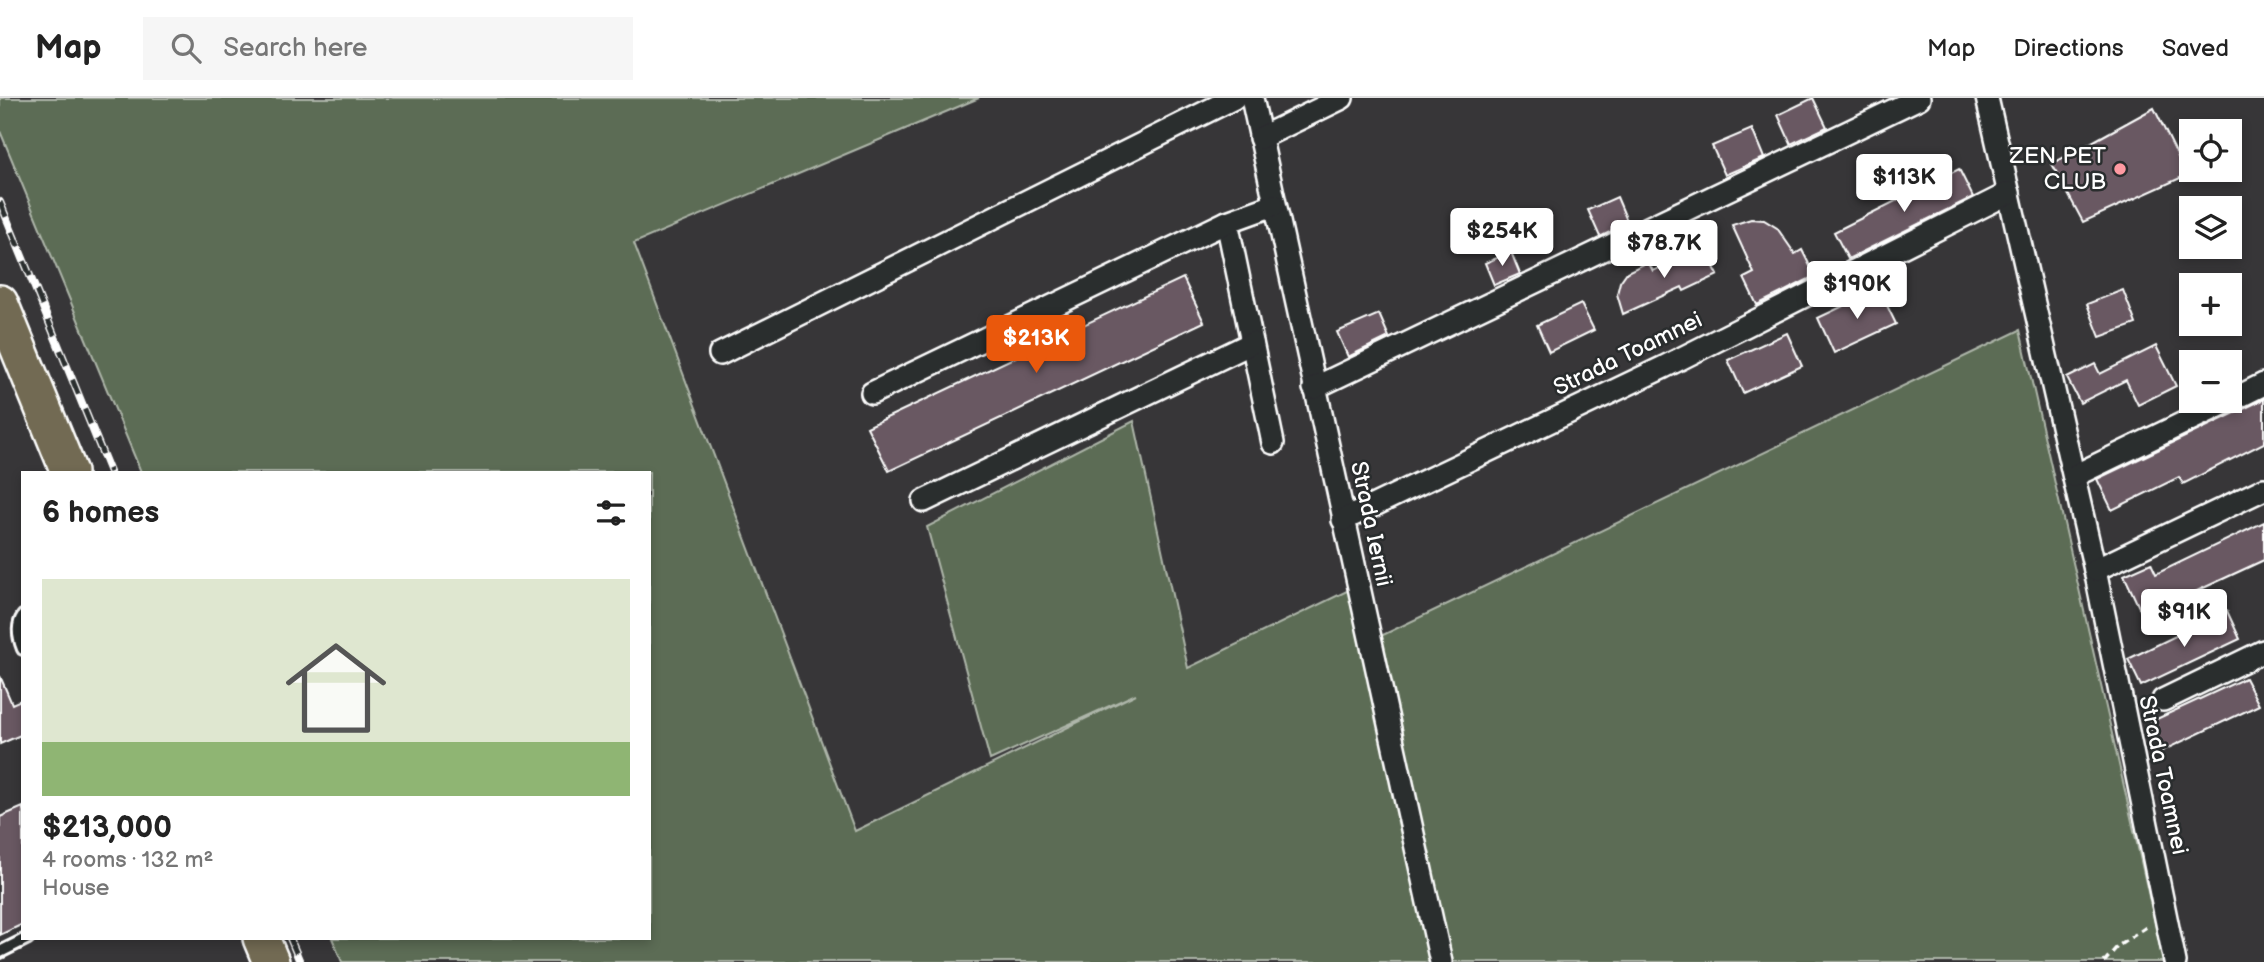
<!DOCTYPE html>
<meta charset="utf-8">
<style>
body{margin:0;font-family:"Balsamiq Sans",sans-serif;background:#f6f6f6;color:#222;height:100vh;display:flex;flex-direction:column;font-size:26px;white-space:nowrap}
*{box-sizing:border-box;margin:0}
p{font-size:23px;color:#767676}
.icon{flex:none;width:38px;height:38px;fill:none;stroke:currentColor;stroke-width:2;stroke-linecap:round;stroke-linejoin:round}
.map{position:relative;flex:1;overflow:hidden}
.panel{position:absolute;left:21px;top:373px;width:630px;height:469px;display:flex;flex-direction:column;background:#fff;border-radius:0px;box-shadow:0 4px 10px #0003}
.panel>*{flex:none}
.tools{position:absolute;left:2179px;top:21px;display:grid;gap:14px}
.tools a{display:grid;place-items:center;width:63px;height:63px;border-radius:0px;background:#fff;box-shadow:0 4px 10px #0003;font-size:35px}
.price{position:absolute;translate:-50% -60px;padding:0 16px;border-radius:7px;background:#fff;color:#222;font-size:23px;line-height:46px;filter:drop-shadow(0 2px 4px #0008)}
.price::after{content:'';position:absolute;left:50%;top:42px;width:21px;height:16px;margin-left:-10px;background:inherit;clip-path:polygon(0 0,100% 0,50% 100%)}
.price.active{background:#ea580c;color:#fff}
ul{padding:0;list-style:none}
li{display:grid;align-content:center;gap:14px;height:371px;padding:0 21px}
li span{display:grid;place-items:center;height:217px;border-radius:0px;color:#555}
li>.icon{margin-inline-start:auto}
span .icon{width:126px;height:126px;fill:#fffc;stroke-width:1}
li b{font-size:30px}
h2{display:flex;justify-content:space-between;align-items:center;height:84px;padding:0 21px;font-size:30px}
header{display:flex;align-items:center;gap:42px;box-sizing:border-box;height:98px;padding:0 35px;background:#fff;border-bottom:2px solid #e0e0e0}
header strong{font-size:33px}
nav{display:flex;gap:38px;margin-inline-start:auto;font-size:24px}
.search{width:490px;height:63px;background:#f6f6f6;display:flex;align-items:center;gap:18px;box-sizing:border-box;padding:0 24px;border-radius:0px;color:#767676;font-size:26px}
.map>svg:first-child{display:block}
.green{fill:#5c6c54;stroke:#aeb6aa;stroke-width:2}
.building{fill:#695962;stroke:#fff;stroke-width:2}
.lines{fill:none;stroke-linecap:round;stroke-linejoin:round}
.service-casing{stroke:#fff;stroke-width:16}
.minor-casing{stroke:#fff;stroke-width:26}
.primary-casing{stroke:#fff;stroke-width:40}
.path{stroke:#fff;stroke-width:3.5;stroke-dasharray:7 5;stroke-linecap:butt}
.service{stroke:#2a2d2e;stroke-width:10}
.minor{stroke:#2a2d2e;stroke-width:21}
.primary{stroke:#726b52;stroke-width:35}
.rail-casing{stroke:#fff;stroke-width:8}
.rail{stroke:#2a2d2e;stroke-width:5;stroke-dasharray:16;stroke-linecap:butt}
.poi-dot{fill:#ff9aa2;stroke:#2a2d2e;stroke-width:2.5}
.labels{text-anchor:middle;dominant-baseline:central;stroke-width:5;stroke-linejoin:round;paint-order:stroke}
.poi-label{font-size:23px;fill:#fff;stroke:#2a2d2e;text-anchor:end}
.street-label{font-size:23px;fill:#fff;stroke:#2a2d2e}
</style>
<header>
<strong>Map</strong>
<div class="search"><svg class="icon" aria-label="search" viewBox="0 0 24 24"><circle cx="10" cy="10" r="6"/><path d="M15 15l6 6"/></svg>Search here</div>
<nav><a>Map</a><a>Directions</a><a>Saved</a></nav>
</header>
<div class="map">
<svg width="2264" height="864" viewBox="0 0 2264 864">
<rect width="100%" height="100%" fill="#373638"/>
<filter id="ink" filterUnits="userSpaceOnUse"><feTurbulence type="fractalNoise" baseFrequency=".0143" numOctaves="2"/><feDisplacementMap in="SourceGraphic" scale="14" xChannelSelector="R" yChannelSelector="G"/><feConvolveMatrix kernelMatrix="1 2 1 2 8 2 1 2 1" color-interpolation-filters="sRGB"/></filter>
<g filter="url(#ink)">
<path class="green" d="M 0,0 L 979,0 L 634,145 L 855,733 L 1136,596 L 990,662 L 927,429 L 1134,323 L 1188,570 L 1349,492 L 1360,548 L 2020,232 L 2164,864 L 342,864 L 332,840 L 649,840 L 649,374 L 141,374 L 0,33 Z"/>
<g class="building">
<path d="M 1813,0 L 1827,29 L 1791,46 L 1778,17 Z"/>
<path d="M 2154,10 L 2187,77 L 2083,124 L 2052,66 Z"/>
<path d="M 1752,31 L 1764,60 L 1725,77 L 1712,48 Z"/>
<path d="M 1959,71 L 1973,99 L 1848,161 L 1834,134 Z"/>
<path d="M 1617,99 L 1628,125 L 1600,139 L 1588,112 Z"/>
<path d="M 1751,121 L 1764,122 L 1777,130 L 1795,156 L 1802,152 L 1815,178 L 1757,207 L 1744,180 L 1754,175 L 1732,127 Z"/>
<path d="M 1704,149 L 1718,177 L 1684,193 L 1682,189 L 1623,216 L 1617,196 L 1620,184 L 1627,174 L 1648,164 L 1653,173 Z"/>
<path d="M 1511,154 L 1520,176 L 1494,187 L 1485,165 Z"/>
<path d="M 1183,180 L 1204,224 L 889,373 L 867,329 Z"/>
<path d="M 1879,191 L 1896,226 L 1834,255 L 1818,220 Z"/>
<path d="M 2123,192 L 2136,226 L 2100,239 L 2087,206 Z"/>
<path d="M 1581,206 L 1594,232 L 1549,254 L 1537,227 Z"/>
<path d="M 1379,216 L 1389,239 L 1348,259 L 1337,234 Z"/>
<path d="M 1787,235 L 1802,268 L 1743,295 L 1728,262 Z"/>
<path d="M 2156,248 L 2176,288 L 2138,307 L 2126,282 L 2080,305 L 2067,280 L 2095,266 L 2100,276 Z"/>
<path d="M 2264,301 L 2264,345 L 2183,386 L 2179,379 L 2112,412 L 2097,381 Z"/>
<path d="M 2264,424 L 2264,462 L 2171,505 L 2144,520 L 2124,477 L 2151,465 L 2156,476 Z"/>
<path d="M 2227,513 L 2240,541 L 2141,588 L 2128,561 Z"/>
<path d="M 0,578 L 12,606 L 23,601 L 23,636 L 0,646 Z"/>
<path d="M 2245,580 L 2259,607 L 2162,653 L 2148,625 Z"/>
<path d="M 23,709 L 23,826 L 0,837 L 0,719 Z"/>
</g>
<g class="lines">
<defs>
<g id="service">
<path d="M 23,518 C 16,528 19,541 23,551"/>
<path d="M 0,854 L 28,840"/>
</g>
<g id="minor">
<path d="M 1252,0 L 1441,864"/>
<path d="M 1987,0 L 2095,472 L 2175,864"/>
<path d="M 1260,40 L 1342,0"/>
<path d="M 1227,124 L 1273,345"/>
<path d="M 720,256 L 1234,0"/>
<path d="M 1314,290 L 1919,0"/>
<path d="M 872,295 L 1227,124 L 1274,107"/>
<path d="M 2230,303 L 2264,286"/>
<path d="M 2074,378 L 2229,303"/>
<path d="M 924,403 L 1252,245"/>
<path d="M 1343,422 L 1664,269 L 2009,95"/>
<path d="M 2095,472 L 2264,391"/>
<path d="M 2163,602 L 2264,553"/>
</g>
<g id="primary">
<path d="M 0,205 L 69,374"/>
<path d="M 261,840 L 271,864"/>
</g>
</defs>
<use href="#service" class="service-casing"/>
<use href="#minor" class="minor-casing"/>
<use href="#primary" class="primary-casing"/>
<path class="path" d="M 2104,864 L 2118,848 L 2148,828"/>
<use href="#service" class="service"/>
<use href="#minor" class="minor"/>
<use href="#primary" class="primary"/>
<defs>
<g id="rail">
<path d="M 0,104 L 110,374"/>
<path d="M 290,840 L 300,864"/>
</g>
</defs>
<use href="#rail" class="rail-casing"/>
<use href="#rail" class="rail"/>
</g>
</g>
<circle class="poi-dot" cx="2120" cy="71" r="7"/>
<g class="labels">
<g class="poi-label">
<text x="2106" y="58">ZEN PET<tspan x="2106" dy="26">CLUB</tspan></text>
</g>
<g class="street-label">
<text transform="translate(1628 256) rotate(-26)">Strada Toamnei</text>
<text transform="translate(1371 426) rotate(78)">Strada Iernii</text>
<text transform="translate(2163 677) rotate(78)">Strada Toamnei</text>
</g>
</g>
</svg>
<div class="tools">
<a><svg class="icon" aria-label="locate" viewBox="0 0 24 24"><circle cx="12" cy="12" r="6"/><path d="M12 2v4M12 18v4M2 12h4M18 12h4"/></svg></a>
<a><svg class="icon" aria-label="layers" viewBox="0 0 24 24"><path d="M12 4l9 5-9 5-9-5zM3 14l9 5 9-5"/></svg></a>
<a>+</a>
<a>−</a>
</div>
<b class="price" style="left:1904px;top:116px">$113K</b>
<b class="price" style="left:1502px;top:170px">$254K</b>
<b class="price" style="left:1664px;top:182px">$78.7K</b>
<b class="price" style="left:1857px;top:223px">$190K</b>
<b class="price active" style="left:1036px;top:277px">$213K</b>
<b class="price" style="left:2184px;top:551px">$91K</b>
<section class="panel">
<h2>6 homes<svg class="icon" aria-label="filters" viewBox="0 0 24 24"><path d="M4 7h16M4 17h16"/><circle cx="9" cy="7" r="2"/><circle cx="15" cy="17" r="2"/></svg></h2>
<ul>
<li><span style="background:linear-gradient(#dfe7d0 75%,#8fb573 0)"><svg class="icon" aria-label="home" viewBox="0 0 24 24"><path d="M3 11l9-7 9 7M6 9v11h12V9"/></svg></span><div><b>$213,000</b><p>4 rooms · 132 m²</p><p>House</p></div></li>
</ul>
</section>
</div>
